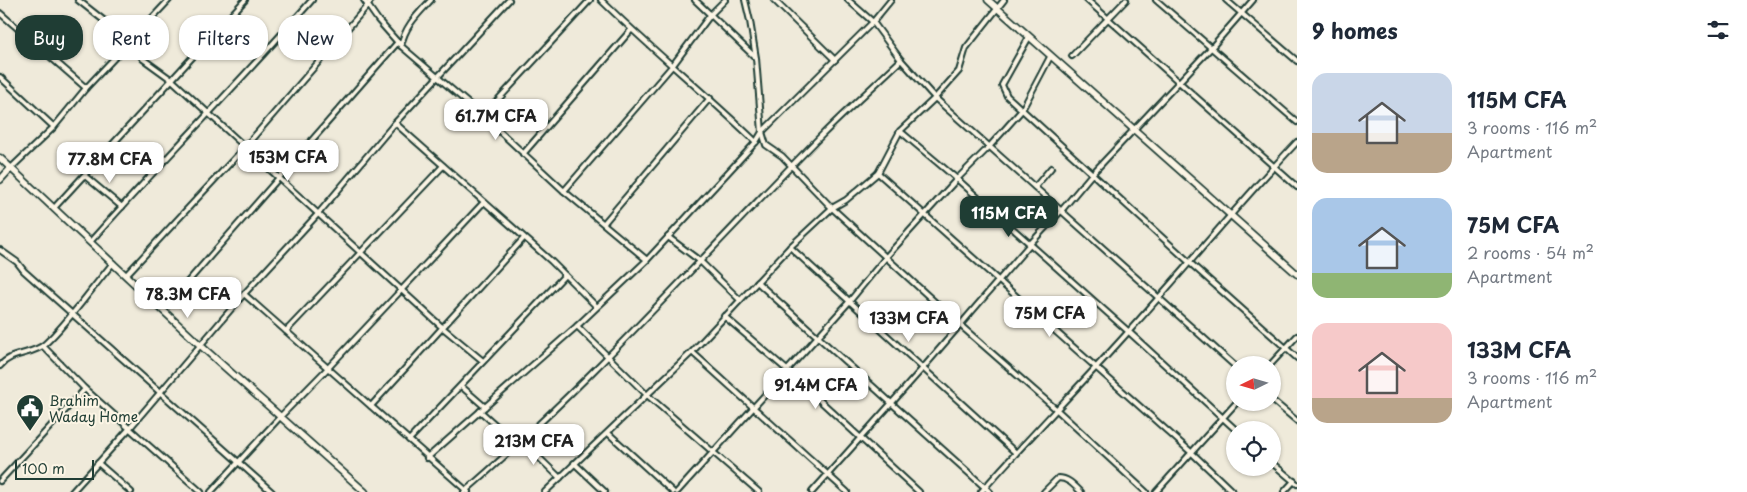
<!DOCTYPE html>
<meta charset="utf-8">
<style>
body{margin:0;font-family:"Playpen Sans",sans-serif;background:#f2f2f3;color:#1f2937;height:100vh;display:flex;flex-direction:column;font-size:19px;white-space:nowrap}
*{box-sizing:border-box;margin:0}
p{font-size:16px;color:#747a83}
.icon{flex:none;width:28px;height:28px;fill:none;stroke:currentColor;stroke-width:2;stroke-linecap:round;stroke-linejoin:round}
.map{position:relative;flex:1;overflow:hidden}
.details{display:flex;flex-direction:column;background:#fff;width:450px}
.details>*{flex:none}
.guide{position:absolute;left:15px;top:15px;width:475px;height:45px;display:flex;gap:10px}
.needle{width:32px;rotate:265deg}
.buttons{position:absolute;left:1226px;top:356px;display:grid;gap:10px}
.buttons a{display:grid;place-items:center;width:55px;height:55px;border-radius:50%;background:#fff;box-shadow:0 1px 4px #0004;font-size:25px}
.scale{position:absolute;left:15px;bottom:12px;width:79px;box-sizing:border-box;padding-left:5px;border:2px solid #1f3d34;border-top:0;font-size:14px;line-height:18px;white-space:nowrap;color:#1f3d34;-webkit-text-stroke:4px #fcf5e5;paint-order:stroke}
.price{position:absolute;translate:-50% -42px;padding:0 11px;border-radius:10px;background:#fff;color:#222;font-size:16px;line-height:32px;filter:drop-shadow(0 1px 2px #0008)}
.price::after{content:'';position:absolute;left:50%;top:30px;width:15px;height:11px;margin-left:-8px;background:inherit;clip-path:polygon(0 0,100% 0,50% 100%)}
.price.current{background:#1f3d34;color:#fff}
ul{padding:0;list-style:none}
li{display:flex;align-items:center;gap:15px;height:125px;padding:0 15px}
li span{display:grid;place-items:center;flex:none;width:140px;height:100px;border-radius:15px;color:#555}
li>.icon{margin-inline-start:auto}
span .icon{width:60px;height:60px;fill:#fffc;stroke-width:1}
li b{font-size:21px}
h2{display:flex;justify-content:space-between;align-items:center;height:60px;padding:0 15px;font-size:21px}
.chip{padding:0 18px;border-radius:20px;background:#fff;box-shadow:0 1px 4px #0004;font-size:18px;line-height:45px}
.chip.current{background:#1f3d34;color:#fff}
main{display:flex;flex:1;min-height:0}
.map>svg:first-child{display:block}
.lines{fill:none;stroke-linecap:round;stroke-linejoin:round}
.street-casing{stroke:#1f3d34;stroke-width:8}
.secondary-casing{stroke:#1f3d34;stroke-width:9}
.street{stroke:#fcf5e5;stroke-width:4}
.secondary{stroke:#fcf5e5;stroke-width:5.5}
.labels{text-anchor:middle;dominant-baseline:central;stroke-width:4;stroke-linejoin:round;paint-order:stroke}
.poi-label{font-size:14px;fill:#1f3d34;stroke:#fcf5e5;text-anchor:start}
</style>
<main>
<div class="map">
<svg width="1297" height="492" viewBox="0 0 1297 492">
<rect width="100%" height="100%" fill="#efeada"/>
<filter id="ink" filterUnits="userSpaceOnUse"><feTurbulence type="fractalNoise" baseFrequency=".02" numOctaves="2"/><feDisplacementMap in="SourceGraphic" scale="10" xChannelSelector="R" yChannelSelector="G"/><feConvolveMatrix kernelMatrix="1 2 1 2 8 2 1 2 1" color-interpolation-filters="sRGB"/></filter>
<g filter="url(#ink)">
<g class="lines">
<defs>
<g id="street">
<path d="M 78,0 L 130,41 L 143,59 L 172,80 L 443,328 L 483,361"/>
<path d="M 364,0 L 378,20 L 401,46 L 483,116 L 564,191 L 647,260"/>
<path d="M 601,0 C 651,49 705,93 756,142"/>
<path d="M 695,0 L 755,57"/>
<path d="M 745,0 L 750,21 L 756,58 L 762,132 L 766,145 L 782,156 L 832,208 L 960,325 L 1057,410 L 1146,492"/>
<path d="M 774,0 L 835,60"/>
<path d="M 848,0 L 873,22 L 901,60 L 935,98 L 1235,366"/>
<path d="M 1087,0 L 1297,187"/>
<path d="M 1156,0 L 1297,122"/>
<path d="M 1226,0 L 1297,61"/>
<path d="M 0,13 L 86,88"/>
<path d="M 1029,37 L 1002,85 L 1007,96 L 1189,262 L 1297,358"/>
<path d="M 401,46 C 405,26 417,15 431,0"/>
<path d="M 1072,56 L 1126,0"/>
<path d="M 0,77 L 54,127"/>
<path d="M 483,116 L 590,0"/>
<path d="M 395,123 L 551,261 L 596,306"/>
<path d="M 900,131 L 957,179 L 1129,332 L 1236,430"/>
<path d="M 523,154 L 631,30"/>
<path d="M 11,168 L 54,127 L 86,88 L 169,0"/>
<path d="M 878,173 L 1192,453 L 1233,492"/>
<path d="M 85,176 L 122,207"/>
<path d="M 1035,187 L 1051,168"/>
<path d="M 564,191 L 673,65 L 711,14 L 725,0"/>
<path d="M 54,208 L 245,0"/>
<path d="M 604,223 L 710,98"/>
<path d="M 668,237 L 700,261 L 740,300"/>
<path d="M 90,242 C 163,160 240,82 312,0"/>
<path d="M 790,247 L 1016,453"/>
<path d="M 0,250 L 17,262 L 24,271 L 272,492"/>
<path d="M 126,275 L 245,147 L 368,5 L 371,0"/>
<path d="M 757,282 L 990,492"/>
<path d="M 244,294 L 468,492"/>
<path d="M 163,310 L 398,42"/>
<path d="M 724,316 L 787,370 L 919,492"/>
<path d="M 577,326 L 646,394 L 759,492"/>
<path d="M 286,331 L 443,166"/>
<path d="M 43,346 L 85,389 L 201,492"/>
<path d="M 692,352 L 847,492"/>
<path d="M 1270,365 L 1297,336"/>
<path d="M 0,366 C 12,351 33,355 45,344 C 69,322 92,288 113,263"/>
<path d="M 462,387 L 485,407"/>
<path d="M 1272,400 L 1297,421"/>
<path d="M 371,406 L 524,238"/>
<path d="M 480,411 L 518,445"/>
<path d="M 608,433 L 673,492"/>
<path d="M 409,440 L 565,275"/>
<path d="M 522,441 L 560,478"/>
<path d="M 427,458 L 577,326 L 647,260 L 756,142 L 762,132 L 873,22 L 891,0"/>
<path d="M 98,463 L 131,492"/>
<path d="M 574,463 L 605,492"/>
<path d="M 1272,463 L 1297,484"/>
<path d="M 0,481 L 85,389"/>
<path d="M 72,492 L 129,429 L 244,294 L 318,214 L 395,123 L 509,0"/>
<path d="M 211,492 L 280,417 L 328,368 L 484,202"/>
<path d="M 464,492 C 592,382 703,255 822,135 C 847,110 875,85 901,60"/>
<path d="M 545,492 L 692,352 L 790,247 L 832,208 L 846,200 L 878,173 L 900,131 L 935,98 L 959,71 L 966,48 L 1004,0"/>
<path d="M 677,492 L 849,302 L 886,257 L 957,179 L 989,147 L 1022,110 L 1050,57"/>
<path d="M 812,492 L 923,368 L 1030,244 L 1061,211 L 1092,174 L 1211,48 L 1253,0"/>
<path d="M 981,492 C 1029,437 1081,385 1130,330 C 1186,268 1239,203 1297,142"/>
<path d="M 1044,492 L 1058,478 C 1068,478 1074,485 1081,492"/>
<path d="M 1156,492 L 1237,402"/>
<path d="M 1284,492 L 1294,481"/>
</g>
<g id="secondary">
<path d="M 988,0 L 1297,274"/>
<path d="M 0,158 L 200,345 L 365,492"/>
<path d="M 0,180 L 11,168"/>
</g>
</defs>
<use href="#street" class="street-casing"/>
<use href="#secondary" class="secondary-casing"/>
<use href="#street" class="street"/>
<use href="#secondary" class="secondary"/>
</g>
</g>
<defs>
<symbol id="civic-pin" viewBox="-11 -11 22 30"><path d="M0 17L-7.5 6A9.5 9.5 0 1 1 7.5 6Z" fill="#1f3d34" stroke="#fcf5e5"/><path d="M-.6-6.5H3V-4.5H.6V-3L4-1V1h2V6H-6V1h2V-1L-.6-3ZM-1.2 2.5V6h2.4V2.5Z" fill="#fff"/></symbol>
</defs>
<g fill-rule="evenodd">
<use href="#civic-pin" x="14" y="392" width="32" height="43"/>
</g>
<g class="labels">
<g class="poi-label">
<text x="49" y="400">Brahim<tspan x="49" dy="16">Waday Home</tspan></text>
</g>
</g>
</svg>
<div class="buttons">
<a><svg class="needle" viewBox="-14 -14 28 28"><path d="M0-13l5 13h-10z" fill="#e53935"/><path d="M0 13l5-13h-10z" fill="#747a83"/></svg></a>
<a><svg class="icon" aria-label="locate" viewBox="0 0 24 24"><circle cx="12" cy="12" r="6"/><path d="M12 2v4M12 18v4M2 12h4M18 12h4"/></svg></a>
</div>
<div class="scale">100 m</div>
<b class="price" style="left:496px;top:141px">61.7M CFA</b>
<b class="price" style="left:288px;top:182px">153M CFA</b>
<b class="price" style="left:110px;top:184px">77.8M CFA</b>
<b class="price current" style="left:1009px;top:238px">115M CFA</b>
<b class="price" style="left:188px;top:319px">78.3M CFA</b>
<b class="price" style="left:1050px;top:338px">75M CFA</b>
<b class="price" style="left:909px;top:343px">133M CFA</b>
<b class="price" style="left:816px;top:410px">91.4M CFA</b>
<b class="price" style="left:534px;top:466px">213M CFA</b>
<div class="guide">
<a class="chip current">Buy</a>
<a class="chip">Rent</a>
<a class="chip">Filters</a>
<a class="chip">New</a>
</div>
</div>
<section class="details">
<h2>9 homes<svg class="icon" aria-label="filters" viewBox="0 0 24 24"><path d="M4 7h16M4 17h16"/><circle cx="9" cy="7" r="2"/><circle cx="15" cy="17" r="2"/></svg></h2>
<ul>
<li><span style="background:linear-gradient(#c9d6e8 60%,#b9a48a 0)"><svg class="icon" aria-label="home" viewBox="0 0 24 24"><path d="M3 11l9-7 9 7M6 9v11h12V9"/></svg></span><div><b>115M CFA</b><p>3 rooms · 116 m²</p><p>Apartment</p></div></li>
<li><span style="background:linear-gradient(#a9c7e8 75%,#8fb573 0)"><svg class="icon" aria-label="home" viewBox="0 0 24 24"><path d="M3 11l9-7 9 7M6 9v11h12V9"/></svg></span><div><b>75M CFA</b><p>2 rooms · 54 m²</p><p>Apartment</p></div></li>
<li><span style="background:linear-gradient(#f6c9c9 75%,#b9a48a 0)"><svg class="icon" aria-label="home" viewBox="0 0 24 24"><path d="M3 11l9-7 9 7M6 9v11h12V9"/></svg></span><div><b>133M CFA</b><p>3 rooms · 116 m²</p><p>Apartment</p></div></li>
</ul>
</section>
</main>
